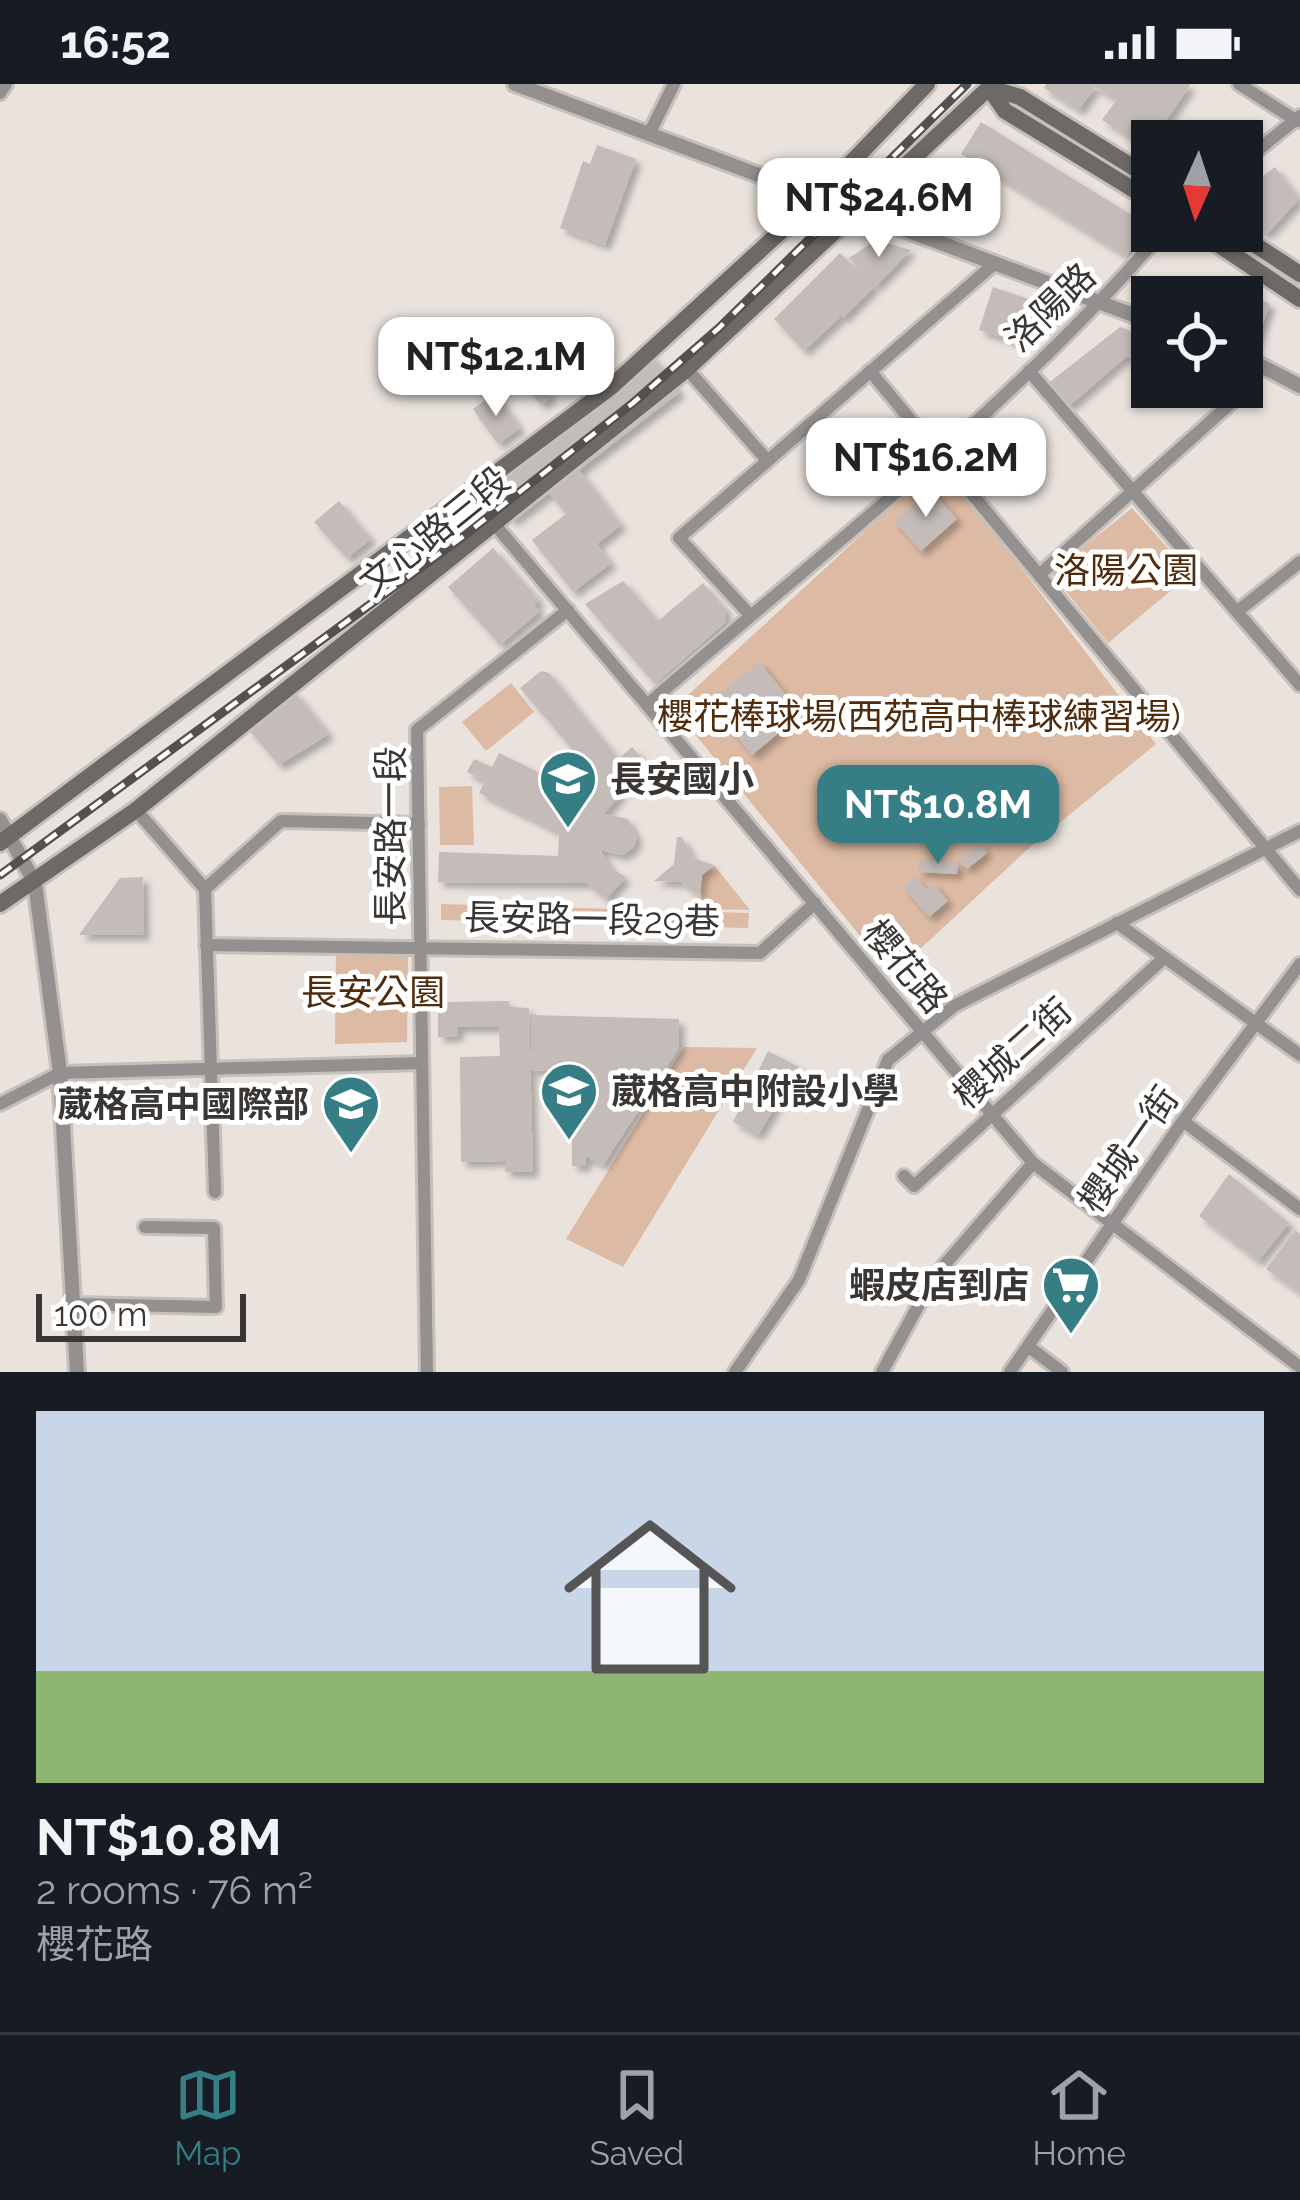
<!DOCTYPE html>
<meta charset="utf-8">
<style>
body{margin:0;font-family:Raleway,"Noto Sans TC",sans-serif;background:#20242c;color:#f1f3f6;height:100vh;display:flex;flex-direction:column;font-size:45px;white-space:nowrap}
*{box-sizing:border-box;margin:0}
p{font-size:39px;color:#9ea1a6}
.icon{flex:none;width:66px;height:66px;fill:none;stroke:currentColor;stroke-width:2;stroke-linecap:round;stroke-linejoin:round}
.map{position:relative;height:1288px;overflow:hidden}
.sheet{display:flex;flex-direction:column;background:#171b24;flex:1}
.sheet>*{flex:none}
.needle{width:78px;rotate:183deg}
.tools{position:absolute;left:1131px;top:36px;display:grid;gap:24px}
.tools a{display:grid;place-items:center;width:132px;height:132px;border-radius:0px;background:#171b24;box-shadow:0 3px 9px #0004;font-size:60px}
.scale{position:absolute;left:36px;bottom:30px;width:210px;box-sizing:border-box;padding-left:12px;border:6px solid #393634;border-top:0;font-size:33px;line-height:42px;white-space:nowrap;color:#393634;-webkit-text-stroke:9px #fff;paint-order:stroke}
.price{position:absolute;translate:-50% -102px;padding:0 27px;border-radius:24px;background:#fff;color:#222;font-size:39px;line-height:78px;filter:drop-shadow(0 3px 6px #0008)}
.price::after{content:'';position:absolute;left:50%;top:72px;width:36px;height:27px;margin-left:-18px;background:inherit;clip-path:polygon(0 0,100% 0,50% 100%)}
.price.current{background:#367e86;color:#fff}
ul{padding:0;list-style:none}
li{display:grid;align-content:center;gap:24px;height:636px;padding:0 36px}
li span{display:grid;place-items:center;height:372px;border-radius:0px;color:#555}
li>.icon{margin-inline-start:auto}
span .icon{width:216px;height:216px;fill:#fffc;stroke-width:1}
li b{font-size:51px}
.status{display:flex;justify-content:space-between;align-items:center;height:84px;padding:0 60px;background:#171b24;direction:ltr}
.status svg{height:33px;fill:currentColor}
.tabs{display:flex;justify-content:space-around;align-items:center;height:168px;border-top:3px solid #363941;background:#171b24;font-size:33px;color:#9ea1a6}
.tabs a{display:grid;justify-items:center;gap:6px}
.tabs .current{color:#367e86}
.map>svg:first-child{display:block}
.green{fill:#ddbaa3}
.building{fill:#c3bcb8;filter:url(#shadow)}
.lines{fill:none;stroke-linecap:round;stroke-linejoin:round}
.minor-casing{stroke:#c6c0bb;stroke-width:18}
.tertiary-casing{stroke:#c6c0bb;stroke-width:20}
.secondary-casing{stroke:#c6c0bb;stroke-width:22}
.minor{stroke:#93908f;stroke-width:12}
.tertiary{stroke:#93908f;stroke-width:14}
.secondary{stroke:#6d6966;stroke-width:16}
.rail-casing{stroke:#54504e;stroke-width:9}
.rail{stroke:#fff;stroke-width:4.5;stroke-dasharray:14;stroke-linecap:butt}
.labels{text-anchor:middle;dominant-baseline:central;stroke-width:10;stroke-linejoin:round;paint-order:stroke}
.street-label{font-size:36px;fill:#393634;stroke:#fff}
.park-label{font-size:36px;fill:#502c0f;stroke:#fff}
.poi-label{font-size:36px;font-weight:bold;fill:#393634;stroke:#fff;text-anchor:start}
</style>
<div class="status"><b>16:52</b><svg viewBox="0 0 49 12"><path d="M0 12V9h3v3zM5 12V6h3v6zM10 12V3h3v9zM15 12V0h3v12zM26 1h20v11H26zM47 4h2v5h-2z"/></svg></div>
<div class="map">
<svg width="1300" height="1288" viewBox="0 0 1300 1288">
<defs>
<filter id="shadow"><feDropShadow dx="5.5" dy="5.5" stdDeviation="3" flood-color="#0004"/></filter>
</defs>
<rect width="100%" height="100%" fill="#e9e2dd"/>
<g class="green">
<path d="M 940,378 L 1156,660 L 1030,763 L 892,891 L 685,638 L 687,612 Z"/>
<path d="M 1132,424 L 1191,490 L 1108,559 L 1051,489 Z"/>
<path d="M 511,599 L 534,628 L 486,667 L 462,638 Z"/>
<path d="M 472,702 L 474,761 L 440,761 L 439,703 Z"/>
<path d="M 714,781 L 750,826 L 701,825 L 702,791 Z"/>
<path d="M 441,820 L 749,829 L 748,844 L 441,836 Z"/>
<path d="M 336,864 L 408,869 L 407,958 L 335,960 Z"/>
<path d="M 684,963 L 757,964 L 623,1183 L 566,1155 Z"/>
</g>
<g class="building">
<path d="M 1046,0 L 1191,0 L 1152,57 L 1152,67 L 1102,36 L 1117,15 L 1095,3 L 1079,26 L 1044,4 Z"/>
<path d="M 981,38 L 1146,140 L 1126,172 L 961,70 Z"/>
<path d="M 597,61 L 636,75 L 605,161 L 560,144 L 583,77 L 590,80 Z"/>
<path d="M 1275,83 L 1299,115 L 1267,150 L 1242,136 L 1242,108 Z"/>
<path d="M 876,156 L 911,166 L 876,202 L 849,174 Z"/>
<path d="M 840,169 L 874,203 L 843,234 L 830,221 L 840,233 L 804,267 L 774,235 Z"/>
<path d="M 993,203 L 1055,224 L 1049,244 L 1027,237 L 1020,259 L 979,246 Z"/>
<path d="M 1246,210 L 1270,220 L 1252,268 L 1242,263 Z"/>
<path d="M 1120,243 L 1152,255 L 1152,281 L 1127,272 L 1068,323 L 1046,301 Z"/>
<path d="M 650,269 L 680,308 L 579,386 L 621,441 L 597,460 L 611,479 L 573,508 L 532,456 L 566,430 L 549,409 L 512,437 L 481,398 Z"/>
<path d="M 534,289 L 552,313 L 541,321 L 523,298 Z"/>
<path d="M 495,309 L 520,344 L 498,360 L 473,325 Z"/>
<path d="M 930,405 L 957,435 L 921,467 L 894,437 Z"/>
<path d="M 339,417 L 371,455 L 347,474 L 314,438 Z"/>
<path d="M 493,464 L 539,516 L 534,521 L 540,527 L 500,561 L 448,503 Z"/>
<path d="M 623,497 L 658,537 L 703,499 L 726,526 L 725,539 L 655,600 L 585,520 Z"/>
<path d="M 759,578 L 802,630 L 752,671 L 709,619 Z"/>
<path d="M 541,587 L 549,589 L 618,675 L 632,663 L 659,694 L 645,706 L 621,677 L 615,684 L 621,691 L 611,699 L 621,710 L 604,730 L 628,735 L 637,754 L 633,764 L 622,771 L 600,766 L 612,785 L 626,793 L 606,815 L 587,799 L 438,798 L 439,768 L 558,772 L 559,748 L 479,709 L 485,697 L 467,688 L 474,675 L 492,683 L 499,669 L 577,707 L 596,693 L 520,604 Z"/>
<path d="M 293,606 L 329,650 L 279,681 L 247,644 Z"/>
<path d="M 677,753 L 682,753 L 693,774 L 714,781 L 702,791 L 699,812 L 681,798 L 654,797 L 674,780 Z"/>
<path d="M 980,759 L 987,769 L 967,785 L 959,776 Z"/>
<path d="M 919,776 L 958,778 L 957,790 L 918,788 Z"/>
<path d="M 143,793 L 144,851 L 79,851 L 120,794 Z"/>
<path d="M 915,793 L 926,805 L 933,799 L 948,817 L 929,833 L 903,803 Z"/>
<path d="M 509,917 L 510,923 L 529,924 L 533,1088 L 505,1088 L 505,1077 L 461,1078 L 460,973 L 500,972 L 499,943 L 458,943 L 458,952 L 438,953 L 438,926 L 447,926 L 447,918 Z"/>
<path d="M 531,931 L 679,935 L 679,964 L 603,1081 L 586,1072 L 586,1082 L 572,1082 L 572,988 L 532,986 Z"/>
<path d="M 768,967 L 799,983 L 758,1051 L 733,1038 Z"/>
<path d="M 1229,1090 L 1289,1139 L 1258,1177 L 1199,1132 Z"/>
<path d="M 1295,1146 L 1300,1150 L 1300,1209 L 1266,1185 Z"/>
</g>
<g class="lines">
<defs>
<g id="minor">
<path d="M 1239,0 L 1297,37"/>
<path d="M 0,9 L 6,0"/>
<path d="M 649,50 L 674,0"/>
<path d="M 1242,79 L 1300,32"/>
<path d="M 687,285 L 766,375"/>
<path d="M 870,287 L 1300,806"/>
<path d="M 1029,287 L 1300,601"/>
<path d="M 470,411 L 1033,1079 L 1300,1283"/>
<path d="M 1039,491 L 1231,319 L 1254,288 L 1255,277"/>
<path d="M 1239,526 L 1300,478"/>
<path d="M 750,531 L 679,454 L 994,180"/>
<path d="M 647,621 C 822,468 1012,324 1163,147"/>
<path d="M 136,726 L 205,805"/>
<path d="M 205,805 L 215,1108"/>
<path d="M 205,805 L 281,737 L 419,740"/>
<path d="M 1117,839 L 1300,971"/>
<path d="M 206,861 L 760,869 L 815,819"/>
<path d="M 0,1020 L 60,989 L 422,979"/>
<path d="M 1183,1037 L 1300,1125"/>
<path d="M 904,1092 L 914,1102 L 1164,874"/>
<path d="M 73,1220 L 216,1223 L 214,1144 L 145,1143"/>
<path d="M 1029,1263 L 1062,1288"/>
<path d="M 427,1288 L 417,646 L 568,526"/>
<path d="M 735,1288 L 799,1196 L 888,976 L 954,922 L 1300,747"/>
<path d="M 882,1288 L 934,1193 L 1033,1079"/>
<path d="M 1010,1288 L 1183,1037 L 1300,880"/>
</g>
<g id="tertiary">
<path d="M 515,0 L 1152,238"/>
<path d="M 1242,272 L 1300,302"/>
<path d="M 0,736 L 35,799 L 60,989 L 77,1288"/>
</g>
<g id="secondary">
<path d="M 989,4 L 1005,27 L 1152,117"/>
<path d="M 990,4 L 1020,13 L 1152,95"/>
<path d="M 1198,147 L 1300,215"/>
<path d="M 1234,147 L 1300,190"/>
<path d="M 0,759 L 611,303 L 815,116 L 927,0"/>
<path d="M 0,820 L 136,726 L 687,285 L 993,0"/>
</g>
</defs>
<use href="#minor" class="minor-casing"/>
<use href="#tertiary" class="tertiary-casing"/>
<use href="#secondary" class="secondary-casing"/>
<use href="#minor" class="minor"/>
<use href="#tertiary" class="tertiary"/>
<use href="#secondary" class="secondary"/>
<defs>
<path id="rail" d="M 0,791 L 461,454 L 633,319 L 719,244 L 967,0"/>
</defs>
<use href="#rail" class="rail-casing"/>
<use href="#rail" class="rail"/>
</g>
<defs>
<symbol id="school-pin" viewBox="-11 -11 22 30"><path d="M0 17L-7.5 6A9.5 9.5 0 1 1 7.5 6Z" fill="#367e86" stroke="#fff"/><path d="M0-5L7-2L0 1L-7-2ZM-4 1L0 2.5L4 1V4Q0 6-4 4Z" fill="#fff"/></symbol>
<symbol id="supermarket-pin" viewBox="-11 -11 22 30"><path d="M0 17L-7.5 6A9.5 9.5 0 1 1 7.5 6Z" fill="#367e86" stroke="#fff"/><path d="M-6-5.5h2.5l.6 2H6L4.5 2H-2.5L-4.4-4H-6ZM-1.5 3.2a1.3 1.3 0 1 0 .1 0ZM3 3.2a1.3 1.3 0 1 0 .1 0Z" fill="#fff"/></symbol>
</defs>
<g fill-rule="evenodd">
<use href="#school-pin" x="535" y="662" width="66" height="90"/>
<use href="#school-pin" x="536" y="974" width="66" height="90"/>
<use href="#school-pin" x="318" y="987" width="66" height="90"/>
<use href="#supermarket-pin" x="1038" y="1168" width="66" height="90"/>
</g>
<g class="labels">
<g class="street-label">
<text transform="translate(1050 223) rotate(-44)">洛陽路</text>
<text transform="translate(434 447) rotate(-39)">文心路三段</text>
<text transform="translate(390 752) rotate(-90)">長安路一段</text>
<text transform="translate(592 835) rotate(1)">長安路一段29巷</text>
<text transform="translate(906 882) rotate(50)">櫻花路</text>
<text transform="translate(1012 969) rotate(-42)">櫻城二街</text>
<text transform="translate(1128 1065) rotate(-55)">櫻城一街</text>
</g>
<g class="park-label">
<text x="1126" y="486">洛陽公園</text>
<text x="919" y="632">櫻花棒球場(西苑高中棒球練習場)</text>
<text x="373" y="908">長安公園</text>
</g>
<g class="poi-label">
<text x="610" y="695">長安國小</text>
<text x="611" y="1007">葳格高中附設小學</text>
<text x="309" y="1020" text-anchor="end">葳格高中國際部</text>
<text x="1029" y="1201" text-anchor="end">蝦皮店到店</text>
</g>
</g>
</svg>
<div class="tools">
<a><svg class="needle" viewBox="-14 -14 28 28"><path d="M0-13l5 13h-10z" fill="#e53935"/><path d="M0 13l5-13h-10z" fill="#9ea1a6"/></svg></a>
<a><svg class="icon" aria-label="locate" viewBox="0 0 24 24"><circle cx="12" cy="12" r="6"/><path d="M12 2v4M12 18v4M2 12h4M18 12h4"/></svg></a>
</div>
<div class="scale">100 m</div>
<b class="price" style="left:879px;top:176px">NT$24.6M</b>
<b class="price" style="left:496px;top:335px">NT$12.1M</b>
<b class="price" style="left:926px;top:436px">NT$16.2M</b>
<b class="price current" style="left:938px;top:783px">NT$10.8M</b>
</div>
<section class="sheet">
<ul>
<li><span style="background:linear-gradient(#c9d6e8 70%,#8fb573 0)"><svg class="icon" aria-label="home" viewBox="0 0 24 24"><path d="M3 11l9-7 9 7M6 9v11h12V9"/></svg></span><div><b>NT$10.8M</b><p>2 rooms · 76 m²</p><p>櫻花路</p></div></li>
</ul>
</section>
<nav class="tabs">
<a class="current"><svg class="icon" aria-label="map" viewBox="0 0 24 24"><path d="M3 6l6-2 6 2 6-2v14l-6 2-6-2-6 2zM9 4v14M15 6v14"/></svg>Map</a>
<a><svg class="icon" aria-label="saved" viewBox="0 0 24 24"><path d="M7 4h10v16l-5-4-5 4z"/></svg>Saved</a>
<a><svg class="icon" aria-label="home" viewBox="0 0 24 24"><path d="M3 11l9-7 9 7M6 9v11h12V9"/></svg>Home</a>
</nav>
